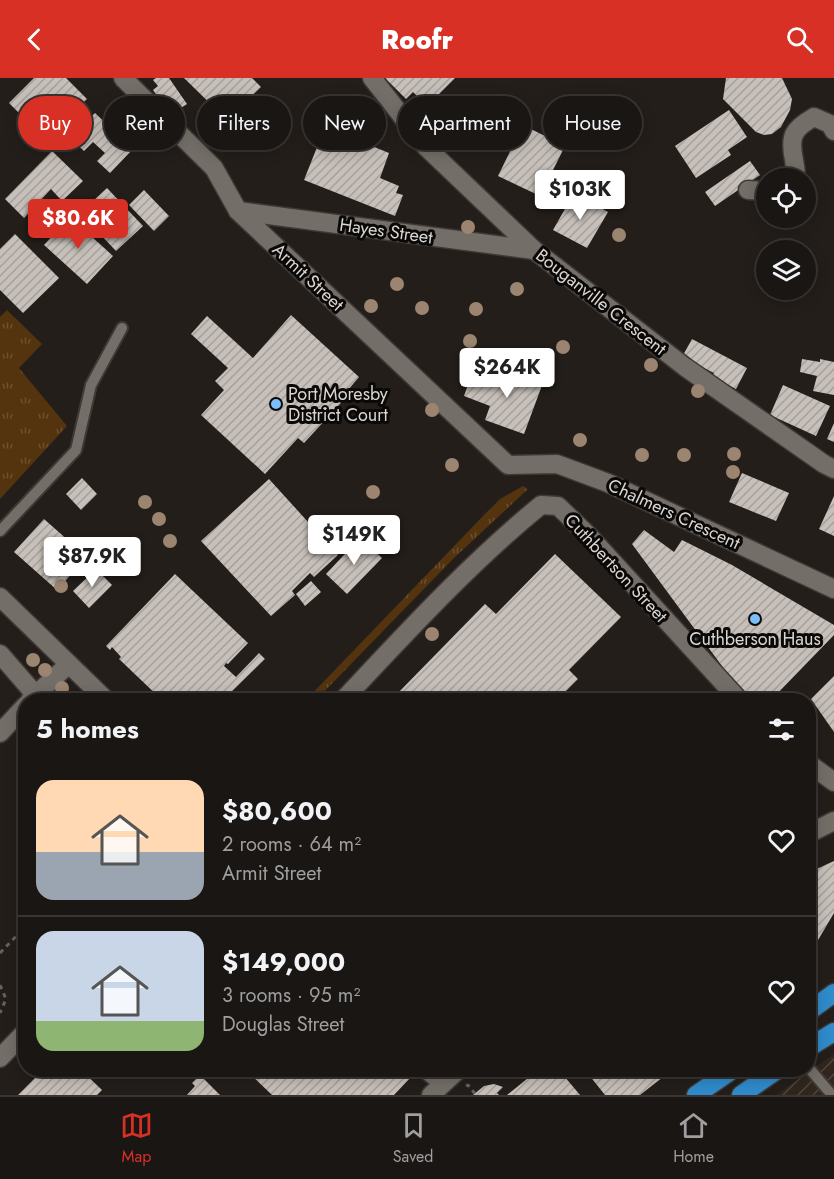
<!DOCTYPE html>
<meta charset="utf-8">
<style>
body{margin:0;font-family:Jost,sans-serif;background:#272322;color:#f1f3f6;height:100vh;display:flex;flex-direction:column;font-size:22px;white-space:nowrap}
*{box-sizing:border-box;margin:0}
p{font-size:20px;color:#9f9fa0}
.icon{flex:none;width:33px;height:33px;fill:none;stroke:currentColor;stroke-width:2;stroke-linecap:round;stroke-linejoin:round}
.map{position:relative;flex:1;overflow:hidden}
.drawer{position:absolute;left:18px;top:615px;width:798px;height:384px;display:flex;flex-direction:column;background:#1a1614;border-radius:24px;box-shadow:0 3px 15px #0003,0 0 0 2px #383534}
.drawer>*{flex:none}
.banner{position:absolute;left:18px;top:18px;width:798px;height:54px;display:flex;gap:12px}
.tools{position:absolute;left:756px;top:90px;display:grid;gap:12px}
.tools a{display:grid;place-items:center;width:60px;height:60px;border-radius:50%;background:#1a1614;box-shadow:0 3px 15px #0003,0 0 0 2px #383534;font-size:30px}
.price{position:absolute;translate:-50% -51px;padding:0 14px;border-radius:6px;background:#fff;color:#222;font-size:20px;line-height:39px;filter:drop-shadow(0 2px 3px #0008)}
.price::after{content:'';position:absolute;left:50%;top:36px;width:18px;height:14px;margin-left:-9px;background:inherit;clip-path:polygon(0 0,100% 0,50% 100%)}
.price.active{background:#d93025;color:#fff}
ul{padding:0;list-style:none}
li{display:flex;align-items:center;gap:18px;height:150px;padding:0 18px}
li+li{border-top:2px solid #383534}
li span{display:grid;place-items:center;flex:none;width:168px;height:120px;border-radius:18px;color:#555}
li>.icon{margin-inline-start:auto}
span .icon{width:72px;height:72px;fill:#fffc;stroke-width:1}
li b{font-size:26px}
h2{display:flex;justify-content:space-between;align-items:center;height:72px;padding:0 18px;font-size:26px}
.tag{padding:0 21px;border-radius:27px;background:#1a1614;box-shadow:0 3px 15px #0003,0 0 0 2px #383534;font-size:21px;line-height:54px}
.tag.active{background:#d93025;color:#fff}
header{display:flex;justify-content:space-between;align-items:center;height:78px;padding:0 18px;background:#d93025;color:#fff;font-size:27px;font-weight:800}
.menu{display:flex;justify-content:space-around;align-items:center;height:84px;border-top:2px solid #383534;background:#1a1614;font-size:16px;color:#9f9fa0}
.menu a{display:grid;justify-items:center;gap:3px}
.menu .active{color:#d93025}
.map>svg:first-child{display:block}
.industrial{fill:url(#industrial-furrows)}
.grass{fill:url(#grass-tufts)}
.building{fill:url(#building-hatch)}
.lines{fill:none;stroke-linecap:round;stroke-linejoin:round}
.service-casing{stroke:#3e3936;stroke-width:14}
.minor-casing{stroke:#3e3936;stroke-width:21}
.tertiary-casing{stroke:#3e3936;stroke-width:21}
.trunk-casing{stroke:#3e3936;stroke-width:21}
.path{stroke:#66615e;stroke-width:3;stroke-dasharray:4.5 4.5;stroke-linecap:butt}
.service{stroke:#746e68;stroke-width:10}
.minor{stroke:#746e68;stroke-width:18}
.tertiary{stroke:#746e68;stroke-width:18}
.trunk{stroke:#2f8bcb;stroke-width:18}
.tree{fill:#9b8470}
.poi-dot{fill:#7bbef9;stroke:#0b0907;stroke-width:2}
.labels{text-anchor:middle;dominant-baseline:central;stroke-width:6;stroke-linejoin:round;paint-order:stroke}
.street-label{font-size:18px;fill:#d8d5d2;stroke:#0b0907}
.poi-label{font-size:18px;fill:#d8d5d2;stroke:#0b0907;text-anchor:start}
</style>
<header><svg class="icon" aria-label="back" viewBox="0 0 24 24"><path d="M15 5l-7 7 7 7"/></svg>Roofr<svg class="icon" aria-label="search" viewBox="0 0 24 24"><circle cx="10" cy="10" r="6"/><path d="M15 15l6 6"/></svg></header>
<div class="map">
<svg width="834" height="1017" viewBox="0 0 834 1017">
<defs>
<pattern id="industrial-furrows" width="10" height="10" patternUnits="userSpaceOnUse" patternTransform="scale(1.5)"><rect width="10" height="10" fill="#30261d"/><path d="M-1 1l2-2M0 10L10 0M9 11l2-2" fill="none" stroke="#4d453d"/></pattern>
<pattern id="grass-tufts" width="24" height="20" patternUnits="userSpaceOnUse" patternTransform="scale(1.5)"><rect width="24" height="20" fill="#54330f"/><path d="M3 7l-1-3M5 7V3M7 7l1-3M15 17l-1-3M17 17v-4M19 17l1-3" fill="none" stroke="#6c5031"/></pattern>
<pattern id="building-hatch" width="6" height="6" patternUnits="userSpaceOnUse" patternTransform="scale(1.5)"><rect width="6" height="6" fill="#c7c0ba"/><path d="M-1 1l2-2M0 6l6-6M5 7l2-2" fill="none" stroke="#a6a09b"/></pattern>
</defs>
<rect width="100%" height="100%" fill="#231e1a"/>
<path class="industrial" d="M 834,976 L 834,1017 L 776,1017 Z"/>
<g class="grass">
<path d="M 7,232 L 42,266 L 19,290 L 67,348 L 0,421 L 0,239 Z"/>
<path d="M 523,408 L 528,411 L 454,480 L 316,622 L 306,622 L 483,438 L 500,421 Z"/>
</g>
<g class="building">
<path d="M 34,0 L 66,0 L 87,21 L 46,62 L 9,25 Z"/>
<path d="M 156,0 L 169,0 L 187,26 L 170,37 L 153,12 L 158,8 L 153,2 Z"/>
<path d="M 184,0 L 252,0 L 261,9 L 227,42 Z"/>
<path d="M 385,0 L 455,0 L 427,28 L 413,14 L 406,21 Z"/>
<path d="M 726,0 L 782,0 L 792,21 L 790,32 L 781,49 L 772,56 L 764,57 L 756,54 L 723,21 Z"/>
<path d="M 729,32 L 747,59 L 728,72 L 731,77 L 696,100 L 675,68 Z"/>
<path d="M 95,35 L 133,71 L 110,95 L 97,83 L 105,75 L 93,64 L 84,73 L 70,60 Z"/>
<path d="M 523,47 L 565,68 L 540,118 L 498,98 Z"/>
<path d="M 325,49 L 389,75 L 380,100 L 399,108 L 396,115 L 403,117 L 395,138 L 304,102 Z"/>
<path d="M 52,73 L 83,103 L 62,123 L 51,111 L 24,140 L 5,121 Z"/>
<path d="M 750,83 L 760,97 L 715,128 L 705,114 Z"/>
<path d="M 107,110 L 143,148 L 116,173 L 80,135 Z"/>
<path d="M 144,112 L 169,138 L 154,153 L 129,127 Z"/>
<path d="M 574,115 L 608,134 L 587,170 L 553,152 Z"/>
<path d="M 70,139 L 113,178 L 87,206 L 44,167 Z"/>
<path d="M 15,156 L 59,200 L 23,235 L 0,212 L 0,171 Z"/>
<path d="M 291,237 L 359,299 L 348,312 L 351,314 L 304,365 L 298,360 L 265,396 L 201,337 L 224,312 L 215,303 L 228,290 L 191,256 L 207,238 L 253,280 Z"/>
<path d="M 692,261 L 747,290 L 736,311 L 712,299 L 714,295 L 682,279 Z"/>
<path d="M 802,281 L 820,284 L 820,281 L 834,284 L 834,317 L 813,313 L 817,298 L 800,294 Z"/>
<path d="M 517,293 L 544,302 L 524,356 L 485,342 L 490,328 L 464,318 L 472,295 L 511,309 Z"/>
<path d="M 783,307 L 830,328 L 816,358 L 770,337 Z"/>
<path d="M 834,345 L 834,364 L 827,361 Z"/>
<path d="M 742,395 L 789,415 L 776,443 L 729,424 Z"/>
<path d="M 82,400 L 97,416 L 81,432 L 66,416 Z"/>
<path d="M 269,401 L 338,477 L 314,499 L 310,495 L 292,513 L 295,517 L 271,538 L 201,463 Z"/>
<path d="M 834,418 L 834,458 L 819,451 Z"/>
<path d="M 44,441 L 87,479 L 57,512 L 14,474 Z"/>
<path d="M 644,452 L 674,474 L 682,462 L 732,487 L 834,547 L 834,557 L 771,622 L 747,622 L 632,466 Z"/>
<path d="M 360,460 L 382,480 L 347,516 L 326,496 Z"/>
<path d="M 555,476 L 621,539 L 569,592 L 578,601 L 557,622 L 399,622 L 395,618 L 485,526 L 496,536 Z"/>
<path d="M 96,491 L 112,507 L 89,530 L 73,513 Z"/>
<path d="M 175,496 L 248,565 L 228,586 L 226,585 L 224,588 L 236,599 L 259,575 L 265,581 L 223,622 L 162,622 L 119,581 L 121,579 L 112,569 L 110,572 L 106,568 Z"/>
<path d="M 311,503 L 321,514 L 305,528 L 296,516 Z"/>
<path d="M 834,598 L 834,654 L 811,621 Z"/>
<path d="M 834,783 L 834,835 L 808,879 L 808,795 Z"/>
<path d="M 43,992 L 81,992 L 102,1012 L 97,1017 L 18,1017 Z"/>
<path d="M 246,992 L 403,992 L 411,999 L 394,1017 L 272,1017 Z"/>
<path d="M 538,992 L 559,992 L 580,1017 L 507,1017 Z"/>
<path d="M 585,992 L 672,992 L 640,1017 L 605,1017 Z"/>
<path d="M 200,997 L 220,1017 L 187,1017 L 195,1008 L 192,1005 Z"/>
<path d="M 494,1006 L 503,1009 L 497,1015 L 499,1017 L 473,1017 L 484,1008 Z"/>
</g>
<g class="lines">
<defs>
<g id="service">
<path d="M 0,453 L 76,372 L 91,307 L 122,250"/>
<path d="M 808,989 L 832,1017"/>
</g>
<g id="minor">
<path d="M 123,0 L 214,90 L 238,133 L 508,387 L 557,386 L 608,405 L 834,511"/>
<path d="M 372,0 L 426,69 L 534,172 L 685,289 L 824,386 L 834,391"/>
<path d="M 794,100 C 797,93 795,90 794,82 C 789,58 793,51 814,39 L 830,46 L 834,53"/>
<path d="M 748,112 L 766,113"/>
<path d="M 238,133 L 534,172"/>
<path d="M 30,622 L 69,586"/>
<path d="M 343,622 C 406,555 469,486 541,427 L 558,428 L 590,459 L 739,622"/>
<path d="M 0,655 L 26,627"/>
<path d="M 808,685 L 834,704"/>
<path d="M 0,980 L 26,953"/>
</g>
<g id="tertiary">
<path d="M 0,519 L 106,622"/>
<path d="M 0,576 L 40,622"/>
<path d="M 808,756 L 834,743"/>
<path d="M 427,992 L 443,1005"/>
<path d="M 431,1017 L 458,992"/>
</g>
<g id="trunk">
<path d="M 808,934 L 834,915"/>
<path d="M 808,970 L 834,954"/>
<path d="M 696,1017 L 732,992"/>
<path d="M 741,1017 L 777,992"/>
</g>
</defs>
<use href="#service" class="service-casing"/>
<use href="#minor" class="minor-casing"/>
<use href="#tertiary" class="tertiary-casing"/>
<use href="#trunk" class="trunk-casing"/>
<g class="path">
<path d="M 0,875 L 26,848"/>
<path d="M 0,907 L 6,921 L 0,935"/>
<path d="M 466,1008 L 468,1007 L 476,1017"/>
</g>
<use href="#service" class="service"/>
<use href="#minor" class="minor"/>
<use href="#tertiary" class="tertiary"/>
<use href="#trunk" class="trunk"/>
</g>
<g class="tree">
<circle cx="498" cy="63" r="7"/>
<circle cx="468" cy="149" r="7"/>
<circle cx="619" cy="157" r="7"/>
<circle cx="397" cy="206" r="7"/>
<circle cx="517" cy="211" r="7"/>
<circle cx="371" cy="228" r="7"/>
<circle cx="422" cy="230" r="7"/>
<circle cx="476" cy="231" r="7"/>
<circle cx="470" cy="263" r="7"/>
<circle cx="563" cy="269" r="7"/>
<circle cx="651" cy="287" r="7"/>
<circle cx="698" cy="313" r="7"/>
<circle cx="432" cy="332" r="7"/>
<circle cx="580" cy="362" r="7"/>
<circle cx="734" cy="376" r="7"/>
<circle cx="642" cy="377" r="7"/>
<circle cx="684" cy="377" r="7"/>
<circle cx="452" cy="387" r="7"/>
<circle cx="733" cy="394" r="7"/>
<circle cx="373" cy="414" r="7"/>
<circle cx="145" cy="424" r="7"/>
<circle cx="159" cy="441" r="7"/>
<circle cx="170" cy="463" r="7"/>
<circle cx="61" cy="508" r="7"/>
<circle cx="432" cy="556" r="7"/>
<circle cx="33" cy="582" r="7"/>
<circle cx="45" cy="592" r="7"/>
<circle cx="62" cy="610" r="7"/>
</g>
<g class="poi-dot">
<circle cx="276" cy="326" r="6"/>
<circle cx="755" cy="541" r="6"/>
</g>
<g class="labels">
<g class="street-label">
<text transform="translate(386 153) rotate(8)">Hayes Street</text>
<text transform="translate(308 199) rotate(43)">Armit Street</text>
<text transform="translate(601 224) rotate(38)">Bouganville Crescent</text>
<text transform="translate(674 436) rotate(25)">Chalmers Crescent</text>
<text transform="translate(616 490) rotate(47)">Cuthbertson Street</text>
</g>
<g class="poi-label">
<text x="288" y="316">Port Moresby<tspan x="288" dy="21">District Court</tspan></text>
<text x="755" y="561" text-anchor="middle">Cuthberson Haus</text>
</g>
</g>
</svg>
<div class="tools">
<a><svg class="icon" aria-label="locate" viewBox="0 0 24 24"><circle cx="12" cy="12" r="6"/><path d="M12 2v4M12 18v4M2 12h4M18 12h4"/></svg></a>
<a><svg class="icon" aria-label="layers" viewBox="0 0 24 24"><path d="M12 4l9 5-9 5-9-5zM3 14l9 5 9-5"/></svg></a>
</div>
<b class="price" style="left:580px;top:143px">$103K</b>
<b class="price active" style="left:78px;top:172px">$80.6K</b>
<b class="price" style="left:507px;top:321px">$264K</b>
<b class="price" style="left:354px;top:488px">$149K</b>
<b class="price" style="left:92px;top:510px">$87.9K</b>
<div class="banner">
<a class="tag active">Buy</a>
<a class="tag">Rent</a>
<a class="tag">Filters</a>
<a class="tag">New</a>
<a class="tag">Apartment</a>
<a class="tag">House</a>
</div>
<section class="drawer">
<h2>5 homes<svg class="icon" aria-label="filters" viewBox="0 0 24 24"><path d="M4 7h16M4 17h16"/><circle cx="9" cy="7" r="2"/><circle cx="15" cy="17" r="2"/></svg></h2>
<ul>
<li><span style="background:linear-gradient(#ffd9b3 60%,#9aa5b1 0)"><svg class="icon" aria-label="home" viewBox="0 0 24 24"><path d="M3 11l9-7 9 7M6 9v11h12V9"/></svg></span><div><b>$80,600</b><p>2 rooms · 64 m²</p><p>Armit Street</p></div><svg class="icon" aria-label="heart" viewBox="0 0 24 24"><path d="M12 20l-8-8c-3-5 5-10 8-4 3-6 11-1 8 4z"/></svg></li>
<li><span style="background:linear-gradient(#c9d6e8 75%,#8fb573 0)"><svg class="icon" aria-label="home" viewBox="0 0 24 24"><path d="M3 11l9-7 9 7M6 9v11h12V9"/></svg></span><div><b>$149,000</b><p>3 rooms · 95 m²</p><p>Douglas Street</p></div><svg class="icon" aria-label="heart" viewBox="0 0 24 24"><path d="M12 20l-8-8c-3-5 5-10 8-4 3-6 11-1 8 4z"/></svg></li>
</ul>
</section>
</div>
<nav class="menu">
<a class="active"><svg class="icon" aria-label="map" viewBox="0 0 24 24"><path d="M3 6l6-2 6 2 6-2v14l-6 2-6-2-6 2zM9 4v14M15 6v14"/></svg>Map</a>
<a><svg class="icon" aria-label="saved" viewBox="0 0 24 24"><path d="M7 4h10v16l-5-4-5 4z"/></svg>Saved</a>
<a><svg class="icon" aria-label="home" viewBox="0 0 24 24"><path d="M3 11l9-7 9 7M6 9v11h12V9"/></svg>Home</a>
</nav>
